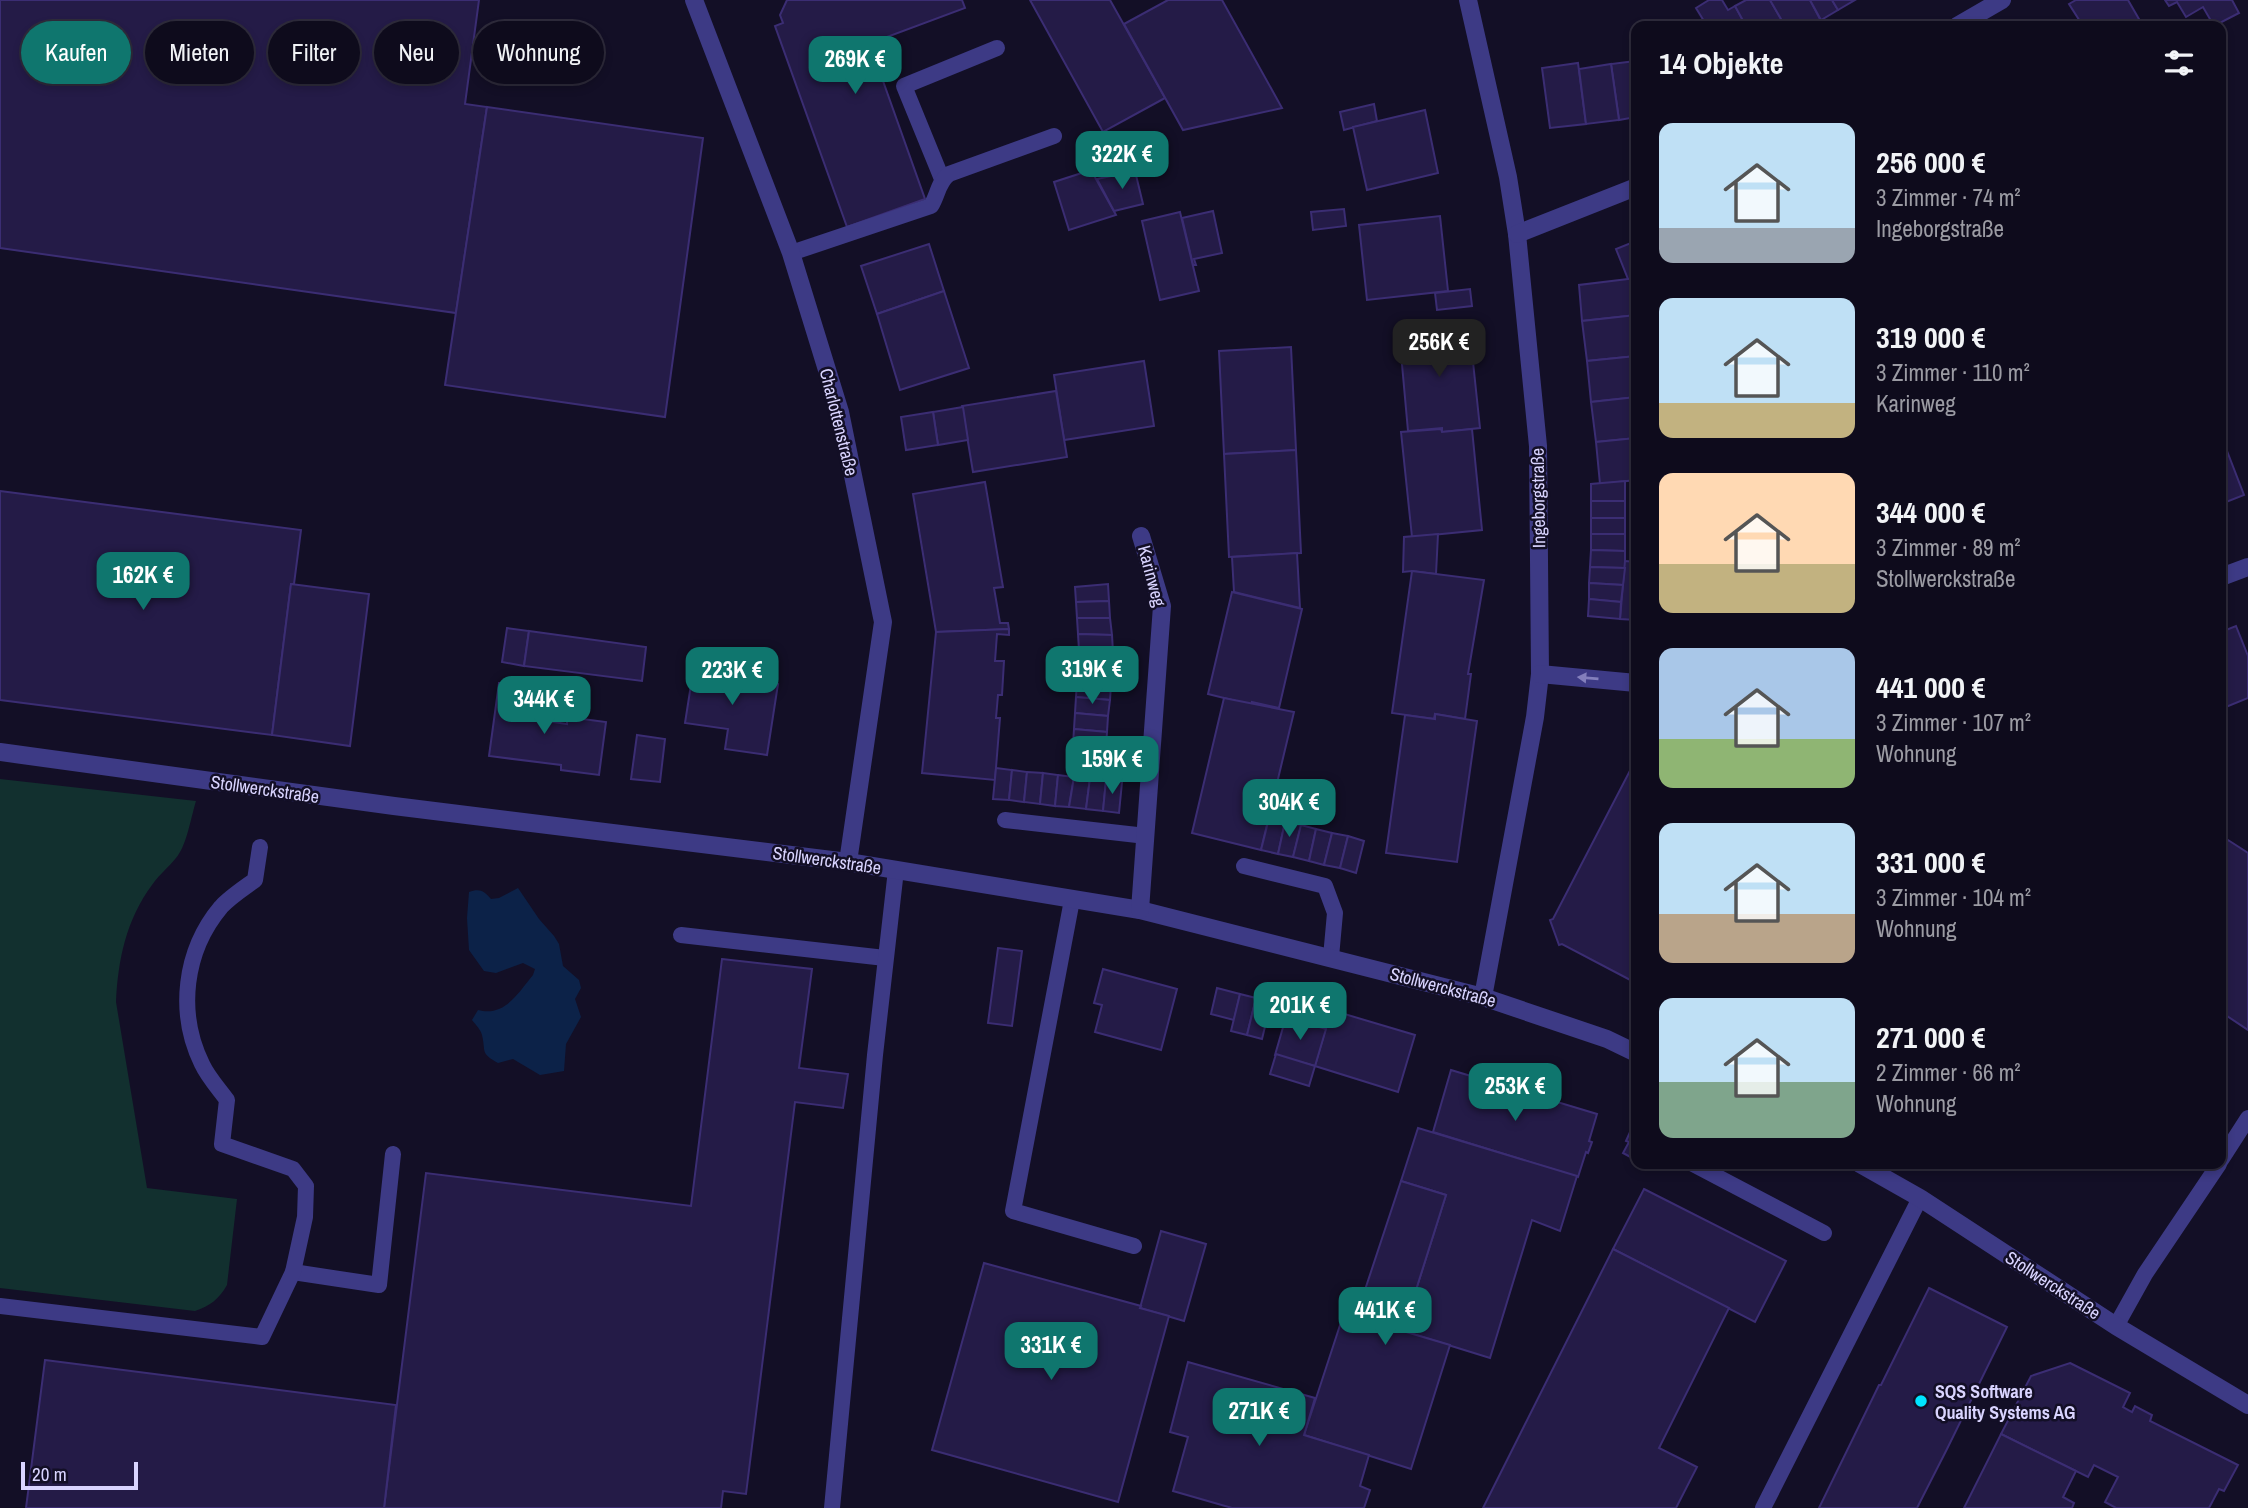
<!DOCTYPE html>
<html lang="de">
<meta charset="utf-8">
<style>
body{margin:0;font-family:"Archivo Narrow",sans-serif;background:#1c1929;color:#f1f3f6;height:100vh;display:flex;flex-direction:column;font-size:26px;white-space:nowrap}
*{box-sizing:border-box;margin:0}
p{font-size:23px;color:#9b9ba3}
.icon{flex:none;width:38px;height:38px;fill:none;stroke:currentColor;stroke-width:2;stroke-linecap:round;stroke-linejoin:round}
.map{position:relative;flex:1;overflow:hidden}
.sheet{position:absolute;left:1631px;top:21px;width:595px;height:1148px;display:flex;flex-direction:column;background:#0e0b1c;border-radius:14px;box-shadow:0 4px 10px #0003,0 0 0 2px #2e2b3b}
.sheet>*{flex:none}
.banner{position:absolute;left:21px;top:21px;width:665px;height:63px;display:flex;gap:14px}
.scale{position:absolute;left:21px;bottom:18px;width:117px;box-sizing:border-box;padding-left:7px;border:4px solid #d9d4ff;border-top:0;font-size:19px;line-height:24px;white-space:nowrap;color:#d9d4ff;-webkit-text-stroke:5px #130f26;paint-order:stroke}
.price{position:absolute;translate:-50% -60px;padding:0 16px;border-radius:14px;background:#0f766e;color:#fff;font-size:23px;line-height:46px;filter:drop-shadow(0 2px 4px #0008)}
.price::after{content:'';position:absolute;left:50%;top:42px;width:21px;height:16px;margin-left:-10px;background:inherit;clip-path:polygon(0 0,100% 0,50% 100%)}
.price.active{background:#222;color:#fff}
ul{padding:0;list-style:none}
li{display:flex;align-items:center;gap:21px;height:175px;padding:0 28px}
li span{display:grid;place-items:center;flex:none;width:196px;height:140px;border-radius:14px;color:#555}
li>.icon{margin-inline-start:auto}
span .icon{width:84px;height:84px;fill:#fffc;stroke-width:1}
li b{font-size:30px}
h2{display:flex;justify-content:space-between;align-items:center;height:84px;padding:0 28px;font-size:30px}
.pill{padding:0 24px;border-radius:32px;background:#0e0b1c;box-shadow:0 4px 10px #0003,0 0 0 2px #2e2b3b;font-size:24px;line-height:63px}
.pill.active{background:#0f766e;color:#fff}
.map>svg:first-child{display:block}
.green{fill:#12302f}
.water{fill:#0c2248}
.building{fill:#241b47;stroke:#3b2d73;stroke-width:2}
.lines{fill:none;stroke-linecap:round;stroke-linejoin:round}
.service{stroke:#3d3a85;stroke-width:16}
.minor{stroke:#3d3a85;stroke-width:18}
.oneway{fill:#837fbc}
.poi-dot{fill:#00e5ff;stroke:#130f26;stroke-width:2.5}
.labels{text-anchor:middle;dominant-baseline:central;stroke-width:5;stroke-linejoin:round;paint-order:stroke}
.street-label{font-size:18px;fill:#d9d4ff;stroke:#130f26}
.poi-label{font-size:18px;font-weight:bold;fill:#d9d4ff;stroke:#130f26;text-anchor:start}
</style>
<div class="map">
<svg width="2248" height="1508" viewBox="0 0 2248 1508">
<rect width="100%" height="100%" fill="#130f26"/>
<path class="green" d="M 0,779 L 196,801 C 192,814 187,841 180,852 C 174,863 159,874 152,885 C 126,920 118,960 116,1002 L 147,1188 L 237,1199 L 227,1285 C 219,1299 210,1306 195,1311 L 0,1288 Z"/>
<path class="water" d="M 518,888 L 539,919 L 554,936 L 559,944 L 563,966 L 579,980 L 581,988 L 575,999 L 581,1017 L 566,1044 L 564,1071 L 540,1075 L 513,1059 L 498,1063 C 480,1053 486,1052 482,1035 C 481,1030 476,1025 472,1020 L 478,1010 C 505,1017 518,993 533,975 L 535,969 L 523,963 L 496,973 L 484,971 L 469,950 L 467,918 L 469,892 C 480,888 484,891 491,899 L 499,898 Z"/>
<g class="building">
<path d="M 0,0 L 479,0 L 465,104 L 487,107 L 456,313 L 0,248 Z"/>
<path d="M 787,0 L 962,0 L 965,8 L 876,41 L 872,50 L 925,199 L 847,227 L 775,26 L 783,23 L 780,15 Z"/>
<path d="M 1030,0 L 1110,0 L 1165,98 L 1103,132 Z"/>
<path d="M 1168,0 L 1222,0 L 1282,108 L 1183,130 L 1124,24 Z"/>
<path d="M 1709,0 L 1722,0 L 1728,10 L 1735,6 L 1746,26 L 1707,26 L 1696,8 Z"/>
<path d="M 1746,0 L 1770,0 L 1785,26 L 1746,26 L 1735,6 Z"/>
<path d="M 1770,0 L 1810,0 L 1821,21 L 1813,26 L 1785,26 Z"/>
<path d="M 1810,0 L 1832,0 L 1838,10 L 1821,20 Z"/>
<path d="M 1832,0 L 1855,0 L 1838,10 Z"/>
<path d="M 2076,0 L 2128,0 L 2143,26 L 2083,26 L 2069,4 Z"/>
<path d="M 2165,0 L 2232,0 L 2239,13 L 2214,26 L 2203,7 L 2186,17 L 2177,2 L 2169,6 Z"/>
<path d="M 1636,61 L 1636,117 L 1619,120 L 1611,64 Z"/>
<path d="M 1578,63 L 1586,124 L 1550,128 L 1542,68 Z"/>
<path d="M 1611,64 L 1619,120 L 1586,124 L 1579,69 Z"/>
<path d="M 1374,104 L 1377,121 L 1344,130 L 1340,112 Z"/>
<path d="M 487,107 L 703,138 L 665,417 L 445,385 Z"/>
<path d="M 1425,110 L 1438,173 L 1367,190 L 1353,127 Z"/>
<path d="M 1091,170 L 1116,215 L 1069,230 L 1054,182 Z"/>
<path d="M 1135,171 L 1143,204 L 1114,211 L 1097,179 Z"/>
<path d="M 1344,209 L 1346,226 L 1313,230 L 1311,212 Z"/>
<path d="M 1213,211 L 1222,253 L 1194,259 L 1196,265 L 1193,265 L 1182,218 Z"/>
<path d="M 1180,212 L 1199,291 L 1160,300 L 1142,221 Z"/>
<path d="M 1440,216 L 1448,291 L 1367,300 L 1359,225 Z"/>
<path d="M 1636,241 L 1636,279 L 1628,279 L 1616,249 Z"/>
<path d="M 929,244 L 944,291 L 877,314 L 861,266 Z"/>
<path d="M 1628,279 L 1636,279 L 1636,315 L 1582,321 L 1579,285 Z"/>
<path d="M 1470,289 L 1472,306 L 1437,310 L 1435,293 Z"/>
<path d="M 944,291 L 969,368 L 900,390 L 877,314 Z"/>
<path d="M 1636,315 L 1636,356 L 1587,361 L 1582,321 Z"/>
<path d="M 1469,324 L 1480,428 L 1442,432 L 1442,428 L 1408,431 L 1399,331 Z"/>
<path d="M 1291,347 L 1296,450 L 1224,454 L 1219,351 Z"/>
<path d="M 1636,356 L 1636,397 L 1591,402 L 1587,361 Z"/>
<path d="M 1144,361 L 1154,426 L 1064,440 L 1054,375 Z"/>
<path d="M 1056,391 L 1067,457 L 973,472 L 962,406 Z"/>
<path d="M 1636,397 L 1636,438 L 1596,442 L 1591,402 Z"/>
<path d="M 963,407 L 968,440 L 938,445 L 933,412 Z"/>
<path d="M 933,412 L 938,445 L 906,450 L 901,417 Z"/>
<path d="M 1441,429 L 1442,432 L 1472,429 L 1482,530 L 1412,537 L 1401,432 Z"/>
<path d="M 1636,438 L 1636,480 L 1600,484 L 1596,442 Z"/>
<path d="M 2222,438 L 2244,495 L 2221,504 L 2221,439 Z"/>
<path d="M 1296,450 L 1301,553 L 1229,557 L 1224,454 Z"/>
<path d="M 1625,481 L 1625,501 L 1591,501 L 1591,484 Z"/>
<path d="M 985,482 L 1003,587 L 994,588 L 1000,623 L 1008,623 L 1009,629 L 936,632 L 913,494 Z"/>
<path d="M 0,491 L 301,530 L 294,584 L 291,584 L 272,735 L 0,700 Z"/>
<rect x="1591" y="501" width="34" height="17"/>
<rect x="1591" y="518" width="34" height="16"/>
<path d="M 1438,534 L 1436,574 L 1412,571 L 1403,572 L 1404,537 Z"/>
<path d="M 1591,534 L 1625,534 L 1625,551 L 1591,550 Z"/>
<path d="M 1591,550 L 1625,551 L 1625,568 L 1590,567 Z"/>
<path d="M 1297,553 L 1300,608 L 1234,592 L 1232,557 Z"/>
<path d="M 1625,561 L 1636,562 L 1636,620 L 1620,619 Z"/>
<path d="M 1590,567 L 1625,568 L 1623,585 L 1589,583 Z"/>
<path d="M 1412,571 L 1484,580 L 1468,674 L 1471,674 L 1465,719 L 1435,714 L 1434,719 L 1392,713 Z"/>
<path d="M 1589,583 L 1623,585 L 1621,602 L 1589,599 Z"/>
<path d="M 291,584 L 369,594 L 350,746 L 272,735 Z"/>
<path d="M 1108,584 L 1109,601 L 1076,602 L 1075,587 Z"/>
<path d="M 1232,592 L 1302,609 L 1279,708 L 1252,702 L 1252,705 L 1208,694 Z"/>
<path d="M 1589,599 L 1621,602 L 1620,619 L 1588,616 Z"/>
<path d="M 1109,601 L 1110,618 L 1077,618 L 1076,602 Z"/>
<path d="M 1077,618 L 1110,618 L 1112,635 L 1078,634 Z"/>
<path d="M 2236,626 L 2248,656 L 2248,698 L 2221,709 L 2221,632 Z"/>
<path d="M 507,628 L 529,631 L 524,666 L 502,662 Z"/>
<path d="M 1009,629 L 1009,635 L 997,634 L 995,661 L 1004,661 L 1002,695 L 998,695 L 996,718 L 1000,718 L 995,780 L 922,773 L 936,632 Z"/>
<path d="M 529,631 L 646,647 L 642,681 L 524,666 Z"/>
<path d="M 1078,634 L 1112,635 L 1113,652 L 1079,650 Z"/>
<path d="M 1079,650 L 1113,652 L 1112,668 L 1078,665 Z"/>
<path d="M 695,659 L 727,663 L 724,676 L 778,684 L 767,755 L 725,749 L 728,729 L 685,723 Z"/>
<path d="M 1078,665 L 1112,668 L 1111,684 L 1077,681 Z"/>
<path d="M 1077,681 L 1111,684 L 1110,700 L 1076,697 Z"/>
<path d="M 499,683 L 530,687 L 526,718 L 567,724 L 567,717 L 606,722 L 599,775 L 561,770 L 561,765 L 489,756 Z"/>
<path d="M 1076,697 L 1110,700 L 1108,716 L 1075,713 Z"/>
<path d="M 1224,698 L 1294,712 L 1261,850 L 1192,833 Z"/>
<path d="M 1075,713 L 1108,716 L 1107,732 L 1074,729 Z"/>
<path d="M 1435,714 L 1477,721 L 1457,862 L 1386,853 L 1405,715 L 1435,719 Z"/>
<path d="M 1074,729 L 1107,732 L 1106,748 L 1073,744 Z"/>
<path d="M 637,735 L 665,739 L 660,782 L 631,779 Z"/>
<path d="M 1073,744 L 1106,748 L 1104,764 L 1073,760 Z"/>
<path d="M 1073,760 L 1104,764 L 1103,780 L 1071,776 Z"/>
<path d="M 1635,761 L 1636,761 L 1636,983 L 1562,944 L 1559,945 L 1550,920 L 1553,919 Z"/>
<path d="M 996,768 L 1012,770 L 1009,800 L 993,799 Z"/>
<path d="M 1012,770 L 1027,772 L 1024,802 L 1009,800 Z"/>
<path d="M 1027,772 L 1043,773 L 1040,804 L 1024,802 Z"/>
<path d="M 1043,773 L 1058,775 L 1055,806 L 1040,804 Z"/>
<path d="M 1058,775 L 1074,777 L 1069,807 L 1055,806 Z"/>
<path d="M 1074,777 L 1090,778 L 1086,809 L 1069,807 Z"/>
<path d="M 1090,778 L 1106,780 L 1103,811 L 1086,809 Z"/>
<path d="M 1106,780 L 1122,782 L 1119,813 L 1103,811 Z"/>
<path d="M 1269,818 L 1285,822 L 1278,854 L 1261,850 Z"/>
<path d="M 1285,822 L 1301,825 L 1293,857 L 1278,854 Z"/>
<path d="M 1301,825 L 1316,829 L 1309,861 L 1293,857 Z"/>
<path d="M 1316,829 L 1332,833 L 1324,865 L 1309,861 Z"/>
<path d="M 1332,833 L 1348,836 L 1340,868 L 1324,865 Z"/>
<path d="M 1348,836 L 1364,841 L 1356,873 L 1340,868 Z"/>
<path d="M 2228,840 L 2248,853 L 2248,1030 L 2221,1012 L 2221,929 L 2223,926 L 2221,925 L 2221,851 Z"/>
<path d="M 998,948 L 1022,951 L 1012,1026 L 988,1023 Z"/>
<path d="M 722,959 L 812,969 L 799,1068 L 848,1074 L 843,1108 L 795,1102 L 746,1494 L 723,1491 L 721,1508 L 384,1508 L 426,1173 L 691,1206 Z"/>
<path d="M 1103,969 L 1177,989 L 1161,1050 L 1095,1032 L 1102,1005 L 1094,1003 Z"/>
<path d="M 1217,988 L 1240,994 L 1234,1020 L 1211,1014 Z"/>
<path d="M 1240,994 L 1256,998 L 1247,1035 L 1231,1031 Z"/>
<path d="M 1256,998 L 1271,1002 L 1262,1039 L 1247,1035 Z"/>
<path d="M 1331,1010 L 1415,1035 L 1398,1092 L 1315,1066 Z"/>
<path d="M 1286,1017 L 1326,1029 L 1315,1066 L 1275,1055 Z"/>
<path d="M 1276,1054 L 1315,1066 L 1309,1086 L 1270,1074 Z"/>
<path d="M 1451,1070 L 1597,1114 L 1589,1141 L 1592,1142 L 1588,1153 L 1586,1152 L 1578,1177 L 1433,1132 Z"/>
<path d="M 1636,1119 L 1636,1160 L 1623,1153 L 1629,1142 L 1626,1141 Z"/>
<path d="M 1418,1128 L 1577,1176 L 1560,1231 L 1532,1220 L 1490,1358 L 1403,1331 L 1446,1195 L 1401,1181 Z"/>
<path d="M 1401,1181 L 1446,1195 L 1403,1331 L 1450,1345 L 1411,1469 L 1304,1435 L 1344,1313 L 1356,1317 Z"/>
<path d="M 1644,1189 L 1786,1261 L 1755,1322 L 1613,1249 Z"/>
<path d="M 1161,1231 L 1206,1244 L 1184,1321 L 1140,1308 Z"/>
<path d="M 1613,1249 L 1729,1308 L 1659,1448 L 1697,1467 L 1676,1508 L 1483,1508 Z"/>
<path d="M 984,1263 L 1141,1306 L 1140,1308 L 1169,1316 L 1118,1502 L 932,1450 Z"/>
<path d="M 1929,1288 L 2007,1327 L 1947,1449 L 1917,1508 L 1819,1508 L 1879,1385 L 1881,1385 Z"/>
<path d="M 45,1360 L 396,1405 L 384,1508 L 26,1508 Z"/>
<path d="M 1188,1362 L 1315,1398 L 1304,1435 L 1369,1455 L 1360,1486 L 1370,1490 L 1364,1508 L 1232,1508 L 1173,1491 L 1188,1437 L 1170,1432 Z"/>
<path d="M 2070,1363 L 2130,1393 L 2123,1407 L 2132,1412 L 2135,1406 L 2152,1415 L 2150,1421 L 2238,1465 L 2224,1491 L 2219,1489 L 2209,1508 L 2116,1508 L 2105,1502 L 2118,1477 L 2094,1465 L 2088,1477 L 2001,1434 L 2031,1376 Z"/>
<path d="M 2001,1434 L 2076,1471 L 2063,1497 L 2074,1503 L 2072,1508 L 1964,1508 Z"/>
</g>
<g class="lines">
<g class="service">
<path d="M 942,179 L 904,86 L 997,48"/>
<path d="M 791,253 L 931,206 C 938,195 938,182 949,174 L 1054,136"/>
<path d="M 1005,820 L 1146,836"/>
<path d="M 1244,866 L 1325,886 L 1335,913 L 1331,957"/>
<path d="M 1072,900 L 1013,1211 L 1134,1246"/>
<path d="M 681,935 L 885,958"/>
<path d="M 2221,1160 L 2248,1118"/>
<path d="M 1693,1164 L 1824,1233"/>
<path d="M 293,1272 L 379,1285 L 393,1154"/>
<path d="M 0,1306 L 262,1337 L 293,1272 L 305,1217 L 306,1186 L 293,1169 L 222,1144 L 227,1100 C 219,1089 208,1077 202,1064 C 177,1013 184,951 221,907 C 230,897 244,888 255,880 L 260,847"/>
<path d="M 2116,1326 L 2145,1274 L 2219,1164"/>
<path d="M 832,1508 L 875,1055 L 896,870"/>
<path d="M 1763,1508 L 1920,1198"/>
</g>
<g class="minor">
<path d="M 694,0 L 791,253 L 840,412 L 883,622 L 848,862"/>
<path d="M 1468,0 L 1508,177 L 1517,234 L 1538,446 L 1540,674 L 1535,717 L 1483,997"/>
<path d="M 1957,26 L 2002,0"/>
<path d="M 1517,234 L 1636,187"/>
<path d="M 2221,577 L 2248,567"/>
<path d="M 1540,674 L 1636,683"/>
<path d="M 0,752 L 394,806 L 848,862 L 1140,910 L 1483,997 L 1607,1039 L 1636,1053"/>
<path d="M 1140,910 L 1162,606 L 1141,536"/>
<path d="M 1860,1164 L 1920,1198 L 2116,1326 L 2248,1405"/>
</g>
</g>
<defs><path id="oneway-solid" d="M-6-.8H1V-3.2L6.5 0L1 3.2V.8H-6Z" transform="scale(1.75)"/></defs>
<use class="oneway" href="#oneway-solid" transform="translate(1588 678) rotate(-175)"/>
<circle class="poi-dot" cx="1921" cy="1401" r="7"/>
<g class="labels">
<g class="street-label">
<text transform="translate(839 422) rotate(76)">Charlottenstraße</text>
<text transform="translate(1538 498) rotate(-91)">Ingeborgstraße</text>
<text transform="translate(1152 576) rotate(75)">Karinweg</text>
<text transform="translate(265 789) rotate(8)">Stollwerckstraße</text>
<text transform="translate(827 860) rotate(8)">Stollwerckstraße</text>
<text transform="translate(1443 987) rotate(15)">Stollwerckstraße</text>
<text transform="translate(2053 1285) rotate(33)">Stollwerckstraße</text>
</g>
<g class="poi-label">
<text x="1935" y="1391">SQS Software<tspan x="1935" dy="21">Quality Systems AG</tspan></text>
</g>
</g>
</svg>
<div class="scale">20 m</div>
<b class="price" style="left:855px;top:96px">269K €</b>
<b class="price" style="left:1122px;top:191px">322K €</b>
<b class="price active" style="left:1439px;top:379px">256K €</b>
<b class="price" style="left:143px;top:612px">162K €</b>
<b class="price" style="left:1092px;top:706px">319K €</b>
<b class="price" style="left:732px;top:707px">223K €</b>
<b class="price" style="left:544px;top:736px">344K €</b>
<b class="price" style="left:1112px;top:796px">159K €</b>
<b class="price" style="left:1289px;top:839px">304K €</b>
<b class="price" style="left:1300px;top:1042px">201K €</b>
<b class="price" style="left:1515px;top:1123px">253K €</b>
<b class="price" style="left:1385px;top:1347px">441K €</b>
<b class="price" style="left:1051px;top:1382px">331K €</b>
<b class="price" style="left:1259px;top:1448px">271K €</b>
<div class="banner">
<a class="pill active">Kaufen</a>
<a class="pill">Mieten</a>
<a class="pill">Filter</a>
<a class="pill">Neu</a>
<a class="pill">Wohnung</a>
</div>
<section class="sheet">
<h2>14 Objekte<svg class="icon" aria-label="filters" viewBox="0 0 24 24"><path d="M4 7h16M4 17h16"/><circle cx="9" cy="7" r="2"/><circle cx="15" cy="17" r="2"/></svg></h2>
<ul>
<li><span style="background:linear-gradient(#bfe0f5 75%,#9aa5b1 0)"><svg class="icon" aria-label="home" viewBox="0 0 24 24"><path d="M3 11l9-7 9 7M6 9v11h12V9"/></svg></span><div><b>256 000 €</b><p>3 Zimmer · 74 m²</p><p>Ingeborgstraße</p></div></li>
<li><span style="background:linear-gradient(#bfe0f5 75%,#c2b280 0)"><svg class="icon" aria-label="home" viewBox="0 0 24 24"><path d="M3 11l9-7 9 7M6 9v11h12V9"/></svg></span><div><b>319 000 €</b><p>3 Zimmer · 110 m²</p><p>Karinweg</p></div></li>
<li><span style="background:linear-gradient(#ffd9b3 65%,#c2b280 0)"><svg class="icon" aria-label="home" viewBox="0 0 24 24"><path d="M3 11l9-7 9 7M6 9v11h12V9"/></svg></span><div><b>344 000 €</b><p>3 Zimmer · 89 m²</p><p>Stollwerckstraße</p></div></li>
<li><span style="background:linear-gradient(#a9c7e8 65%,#8fb573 0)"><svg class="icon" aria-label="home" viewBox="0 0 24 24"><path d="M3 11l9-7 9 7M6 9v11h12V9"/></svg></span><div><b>441 000 €</b><p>3 Zimmer · 107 m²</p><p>Wohnung</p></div></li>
<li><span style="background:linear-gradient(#bfe0f5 65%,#b9a48a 0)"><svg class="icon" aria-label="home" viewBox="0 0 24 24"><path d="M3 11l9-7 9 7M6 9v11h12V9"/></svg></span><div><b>331 000 €</b><p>3 Zimmer · 104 m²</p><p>Wohnung</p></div></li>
<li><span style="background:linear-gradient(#bfe0f5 60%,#7fa58c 0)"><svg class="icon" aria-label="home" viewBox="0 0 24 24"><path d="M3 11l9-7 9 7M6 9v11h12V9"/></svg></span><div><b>271 000 €</b><p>2 Zimmer · 66 m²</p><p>Wohnung</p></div></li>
</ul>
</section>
</div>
